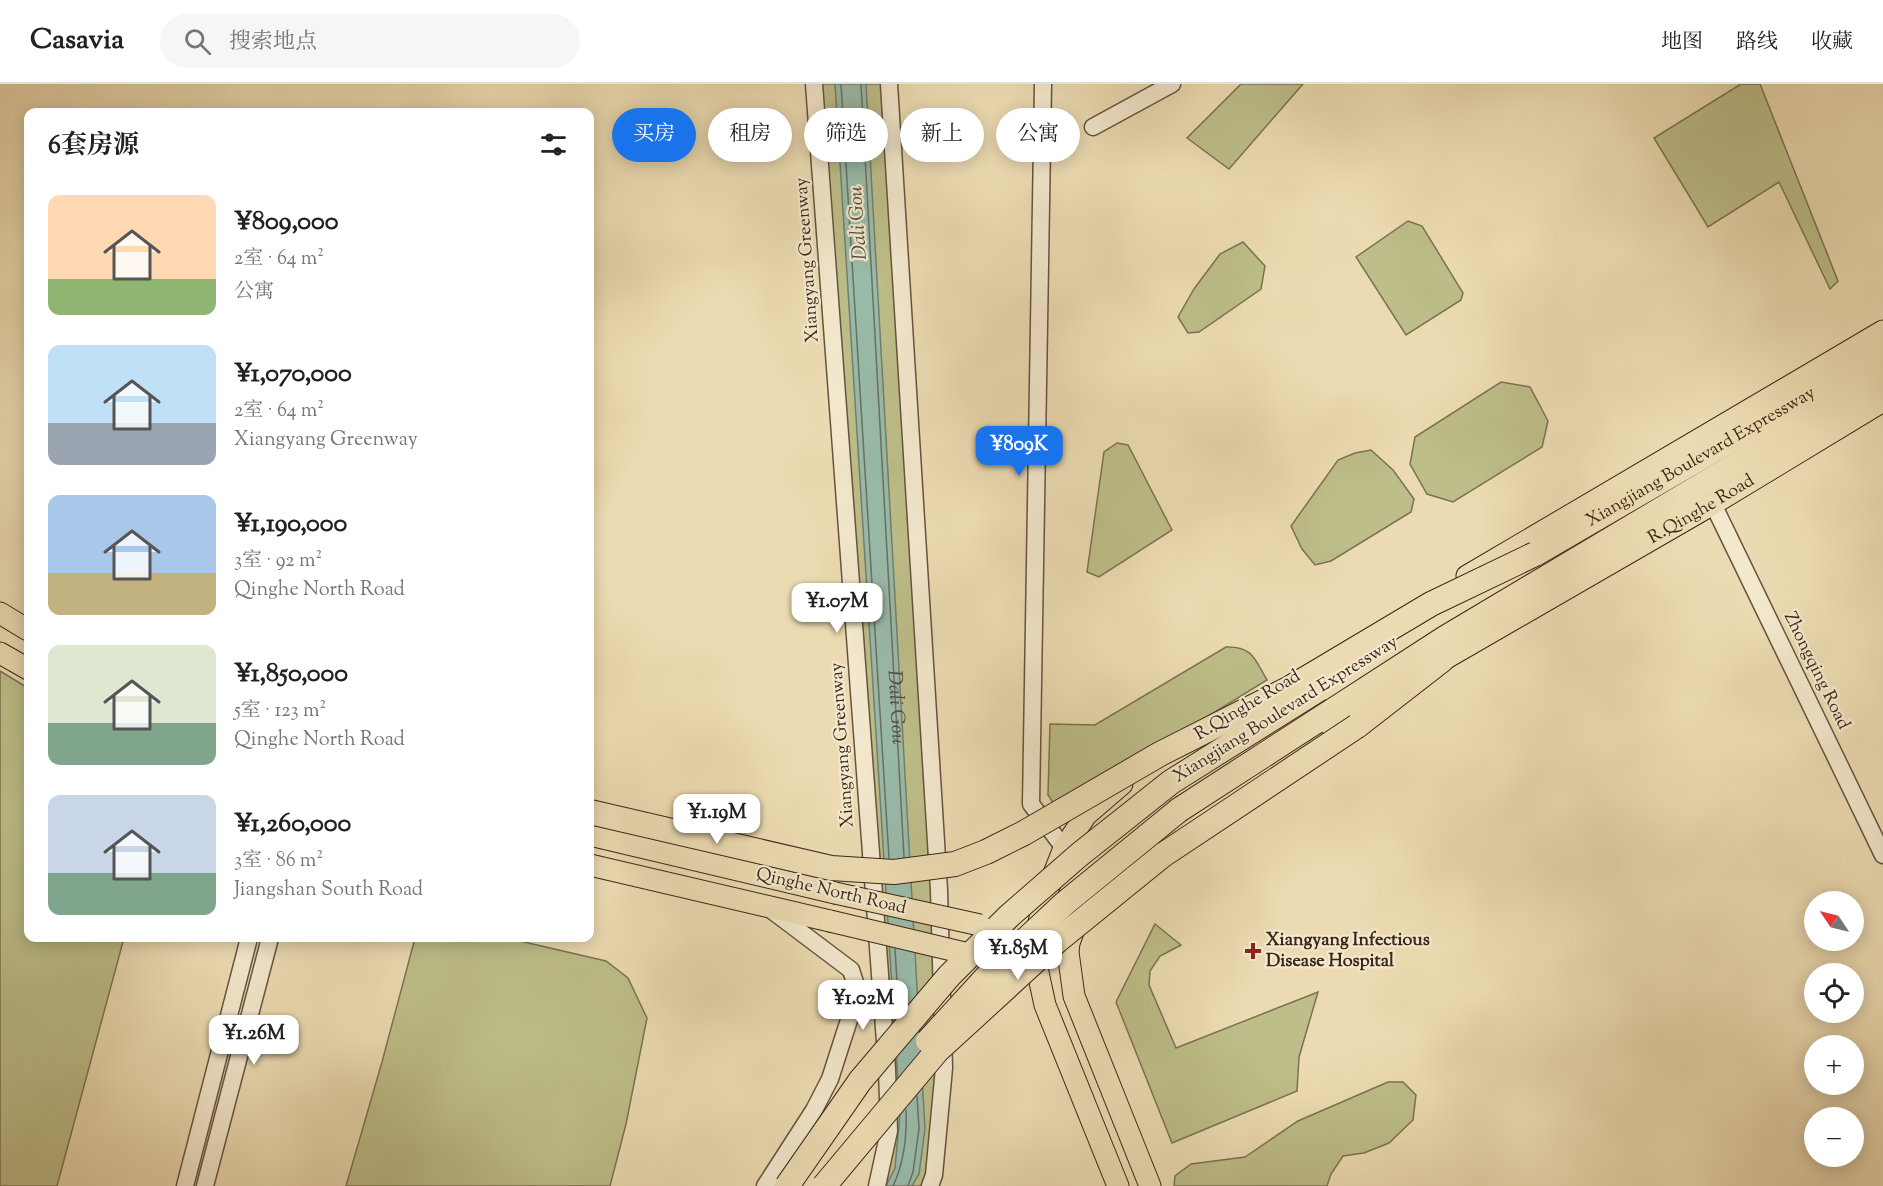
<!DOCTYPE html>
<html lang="zh">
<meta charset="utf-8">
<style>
body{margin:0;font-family:"Sorts Mill Goudy","Noto Serif SC",serif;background:#f6f6f6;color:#222;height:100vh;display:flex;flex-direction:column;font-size:22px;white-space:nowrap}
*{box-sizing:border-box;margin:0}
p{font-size:20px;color:#767676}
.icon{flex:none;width:33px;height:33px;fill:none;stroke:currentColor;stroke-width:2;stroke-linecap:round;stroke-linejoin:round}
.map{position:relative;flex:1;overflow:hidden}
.panel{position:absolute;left:24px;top:24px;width:570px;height:834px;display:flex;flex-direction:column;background:#fff;border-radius:12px;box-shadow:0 3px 15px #0003}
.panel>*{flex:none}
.guide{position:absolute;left:612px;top:24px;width:570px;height:54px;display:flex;gap:12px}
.needle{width:39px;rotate:305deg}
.controls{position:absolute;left:1804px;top:807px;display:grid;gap:12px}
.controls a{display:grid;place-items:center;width:60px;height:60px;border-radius:50%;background:#fff;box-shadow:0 3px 15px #0003;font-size:30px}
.price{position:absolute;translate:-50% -51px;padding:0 14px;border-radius:12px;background:#fff;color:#222;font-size:20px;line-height:39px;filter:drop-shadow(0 2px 3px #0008)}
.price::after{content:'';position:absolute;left:50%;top:36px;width:18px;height:14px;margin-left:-9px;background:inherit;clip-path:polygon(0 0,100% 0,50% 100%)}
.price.on{background:#1a73e8;color:#fff}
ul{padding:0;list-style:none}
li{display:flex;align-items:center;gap:18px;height:150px;padding:0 24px}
li span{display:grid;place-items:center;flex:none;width:168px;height:120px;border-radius:12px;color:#555}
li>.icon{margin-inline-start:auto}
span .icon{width:72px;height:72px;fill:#fffc;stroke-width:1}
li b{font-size:26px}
h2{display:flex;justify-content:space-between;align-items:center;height:72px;padding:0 24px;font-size:26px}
.chip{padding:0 21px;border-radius:27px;background:#fff;box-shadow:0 3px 15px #0003;font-size:21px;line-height:54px}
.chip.on{background:#1a73e8;color:#fff}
header{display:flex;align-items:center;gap:36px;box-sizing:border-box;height:84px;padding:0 30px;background:#fff;border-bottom:2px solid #e0e0e0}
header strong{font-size:28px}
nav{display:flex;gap:33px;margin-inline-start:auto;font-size:21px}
.search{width:420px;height:54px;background:#f6f6f6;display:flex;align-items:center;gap:15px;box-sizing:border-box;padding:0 21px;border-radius:33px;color:#767676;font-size:22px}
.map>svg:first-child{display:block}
.green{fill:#bdbe89;stroke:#7c7251;stroke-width:1.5}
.water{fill:#9ba;stroke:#737f70;stroke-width:1.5}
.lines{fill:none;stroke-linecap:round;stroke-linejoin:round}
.shore{stroke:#6a7062;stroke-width:1.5}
.minor-casing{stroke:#66533f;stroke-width:19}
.major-casing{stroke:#3a2619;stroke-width:23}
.highway-casing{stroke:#3a2619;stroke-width:26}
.minor{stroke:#f3e8cd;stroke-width:16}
.major{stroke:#ecdbb2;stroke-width:21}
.highway{stroke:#ecdbb2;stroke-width:24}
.major-bridge-casing{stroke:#3a2619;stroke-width:23;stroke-linecap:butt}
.highway-bridge-casing{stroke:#3a2619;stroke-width:26;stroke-linecap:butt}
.major-bridge{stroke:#ecdbb2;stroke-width:21}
.highway-bridge{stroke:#ecdbb2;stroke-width:24}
.poi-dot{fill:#8f2418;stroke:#f3e8cd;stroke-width:2}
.labels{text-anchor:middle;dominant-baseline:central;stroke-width:4.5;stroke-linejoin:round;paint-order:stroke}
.street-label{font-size:18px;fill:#3a2619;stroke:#f3e8cd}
.poi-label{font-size:18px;font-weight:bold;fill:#3a2619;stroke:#f3e8cd;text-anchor:start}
.water-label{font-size:20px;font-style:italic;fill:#524b3d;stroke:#f3e8cd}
</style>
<header>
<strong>Casavia</strong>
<div class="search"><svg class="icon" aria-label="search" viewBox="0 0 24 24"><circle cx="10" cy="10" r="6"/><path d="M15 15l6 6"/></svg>搜索地点</div>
<nav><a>地图</a><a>路线</a><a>收藏</a></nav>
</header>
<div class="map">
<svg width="1883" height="1102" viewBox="0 0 1883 1102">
<rect width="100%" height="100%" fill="#ecdbb2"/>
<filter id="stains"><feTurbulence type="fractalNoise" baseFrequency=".00333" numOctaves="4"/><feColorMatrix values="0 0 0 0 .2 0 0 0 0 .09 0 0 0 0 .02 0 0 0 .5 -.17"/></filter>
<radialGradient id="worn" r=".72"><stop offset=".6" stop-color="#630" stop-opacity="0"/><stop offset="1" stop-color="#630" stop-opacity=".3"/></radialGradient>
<g class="green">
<path d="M 814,0 L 888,0 L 944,984 L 930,1102 L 877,1102 L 889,1047 Z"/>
<path d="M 1241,0 L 1303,0 L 1229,85 L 1187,54 Z"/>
<path d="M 1741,0 L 1760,0 L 1838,197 L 1830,205 L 1779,98 L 1708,143 L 1654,54 Z"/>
<path d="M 1408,137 L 1422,142 L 1463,209 L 1461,216 L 1406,251 L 1356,173 Z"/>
<path d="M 1243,158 L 1265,182 L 1261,205 L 1199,248 L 1188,249 L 1178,233 L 1194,205 L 1220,170 Z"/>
<path d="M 1501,298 L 1530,303 L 1548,337 L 1542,363 L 1453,418 L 1427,410 L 1410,380 L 1415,353 Z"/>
<path d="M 1117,359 L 1128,361 L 1172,446 L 1099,493 L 1087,488 L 1104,368 Z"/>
<path d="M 1371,366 L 1393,386 L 1414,415 L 1411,428 L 1331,477 L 1315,481 L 1302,465 L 1291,442 L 1338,376 L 1355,369 Z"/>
<path d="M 1226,563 C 1253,562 1255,576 1267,596 L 1057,725 L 1048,711 L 1050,640 L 1095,641 Z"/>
<path d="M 0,587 L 28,604 L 28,854 L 124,854 L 57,1102 L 0,1102 Z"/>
<path d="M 1155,840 L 1181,861 L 1160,872 L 1150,887 L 1149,901 L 1176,964 L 1318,908 L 1299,973 L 1297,1007 L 1172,1059 L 1116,918 Z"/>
<path d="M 415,854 L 507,854 L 606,877 L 628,894 L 647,934 L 626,1040 L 610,1102 L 346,1102 L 382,978 Z"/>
<path d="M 1388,998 L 1403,998 L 1416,1011 L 1413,1036 L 1389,1059 L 1364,1069 L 1343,1072 L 1331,1090 L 1327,1102 L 1174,1102 L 1175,1092 L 1191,1080 L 1245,1073 L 1298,1037 Z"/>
</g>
<path class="water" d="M 835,0 L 866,0 L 925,1045 L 919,1090 L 912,1102 L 886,1102 L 895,1084 L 900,1030 Z"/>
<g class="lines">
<g class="shore">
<path d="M 841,0 L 889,774"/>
<path id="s1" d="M 861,0 L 904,773"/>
<path d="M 895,865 L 899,930"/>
<path d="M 893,1102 C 904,1079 907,1051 906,1026"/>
<path d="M 908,1102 L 913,1088 L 919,1045 L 917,1012"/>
</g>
<defs>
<g id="minor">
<path d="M 814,0 L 887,985 L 889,1047 L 877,1102"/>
<path d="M 889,0 L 939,806 L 944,984 L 934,1091 L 930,1102"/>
<path d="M 1043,0 L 1031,720 L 1064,764"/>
<path d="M 1093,43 L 1172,0"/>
<path d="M 1713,420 L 1883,771"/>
<path d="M 185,1102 L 249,854"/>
<path d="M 205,1102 L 270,854"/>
<path d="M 765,1102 L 814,1026 L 830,995 L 858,908 L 851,886 L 770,825"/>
</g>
<g id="major">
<path d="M 1467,492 L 1883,247"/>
<path d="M 0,529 L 28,546"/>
<path d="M 0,569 L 28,585"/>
<path id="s2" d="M 1429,584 L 1713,420 L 1883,317"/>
<path d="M 1330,641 L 1389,607"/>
<path d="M 590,751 L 835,809"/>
<path d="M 590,781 L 830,837"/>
<path d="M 1077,837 L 1069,859 L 1068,868 L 1074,912 L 1150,1102"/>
<path d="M 1118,1102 L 1045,921 L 1034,870 L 1037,846 L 1046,810 L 1064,764 L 1086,731 L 1122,700"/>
</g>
<g id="highway">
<path id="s3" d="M 1535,470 L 1883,268"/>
<path d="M 1357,642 L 1442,576"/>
<path d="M 1179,726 L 1445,554 L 1883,293"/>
</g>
</defs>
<use href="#minor" class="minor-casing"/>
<use href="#major" class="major-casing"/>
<use href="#highway" class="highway-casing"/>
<use href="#minor" class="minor"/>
<use href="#major" class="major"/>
<use href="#highway" class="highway"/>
<defs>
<g id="major-bridge">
<path d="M 835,809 L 980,841"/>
<path d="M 830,837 L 973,871"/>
</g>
<g id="highway-bridge">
<path d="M 590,728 L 831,784 L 894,788 L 955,780 L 986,768 L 1024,749 L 1160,670 L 1290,604 L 1431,520 L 1535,470"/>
<path d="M 928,957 L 992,887 L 1065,819 L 1179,726"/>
<path d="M 787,1102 L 860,997 L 949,892 L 1009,832 L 1079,771 L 1171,698 L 1319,605"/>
<path d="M 824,1102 L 937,967 L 1057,857 L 1163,771 L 1357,642"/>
</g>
</defs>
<use href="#major-bridge" class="major-bridge-casing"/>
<use href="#highway-bridge" class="highway-bridge-casing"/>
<use href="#major-bridge" class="major-bridge"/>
<use href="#highway-bridge" class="highway-bridge"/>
</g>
<path class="poi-dot" d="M1250 858h6v6h6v6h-6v6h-6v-6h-6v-6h6z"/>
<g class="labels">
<g class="street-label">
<text transform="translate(808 176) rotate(-94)">Xiangyang Greenway</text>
<text stroke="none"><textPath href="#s3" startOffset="192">Xiangjiang Boulevard Expressway</textPath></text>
<text stroke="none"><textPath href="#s2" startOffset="315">R.Qinghe Road</textPath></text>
<text transform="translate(1816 587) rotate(64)">Zhongqing Road</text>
<text transform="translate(1248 622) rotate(-31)">R.Qinghe Road</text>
<text transform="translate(1286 626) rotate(-32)">Xiangjiang Boulevard Expressway</text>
<text transform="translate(843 661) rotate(-94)">Xiangyang Greenway</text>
<text transform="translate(831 808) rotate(13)">Qinghe North Road</text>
</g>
<g class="poi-label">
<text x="1266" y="857">Xiangyang Infectious<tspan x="1266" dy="21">Disease Hospital</tspan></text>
</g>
<g class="water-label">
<text transform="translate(859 139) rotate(-94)">Dali Gou</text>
<text stroke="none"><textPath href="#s1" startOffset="624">Dali Gou</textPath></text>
</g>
</g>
<rect width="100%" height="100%" filter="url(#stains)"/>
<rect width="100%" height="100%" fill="url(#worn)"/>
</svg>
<div class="controls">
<a><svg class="needle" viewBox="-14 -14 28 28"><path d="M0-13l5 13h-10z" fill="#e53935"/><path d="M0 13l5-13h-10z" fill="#767676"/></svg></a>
<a><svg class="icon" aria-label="locate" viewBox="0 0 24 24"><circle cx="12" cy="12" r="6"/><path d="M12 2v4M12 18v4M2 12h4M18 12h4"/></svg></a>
<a>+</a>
<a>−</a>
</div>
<b class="price on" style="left:1019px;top:393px">¥809K</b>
<b class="price" style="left:837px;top:550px">¥1.07M</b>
<b class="price" style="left:717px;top:761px">¥1.19M</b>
<b class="price" style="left:1018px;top:897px">¥1.85M</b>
<b class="price" style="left:863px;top:947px">¥1.02M</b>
<b class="price" style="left:254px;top:982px">¥1.26M</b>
<div class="guide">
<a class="chip on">买房</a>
<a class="chip">租房</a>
<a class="chip">筛选</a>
<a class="chip">新上</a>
<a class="chip">公寓</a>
</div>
<section class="panel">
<h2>6套房源<svg class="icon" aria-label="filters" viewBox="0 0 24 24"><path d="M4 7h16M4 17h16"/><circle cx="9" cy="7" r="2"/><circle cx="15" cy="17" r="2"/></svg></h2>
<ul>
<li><span style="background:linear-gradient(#ffd9b3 70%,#8fb573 0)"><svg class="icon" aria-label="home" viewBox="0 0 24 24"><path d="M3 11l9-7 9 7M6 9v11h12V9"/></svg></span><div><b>¥809,000</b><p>2室 · 64 m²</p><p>公寓</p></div></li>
<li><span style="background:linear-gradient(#bfe0f5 65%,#9aa5b1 0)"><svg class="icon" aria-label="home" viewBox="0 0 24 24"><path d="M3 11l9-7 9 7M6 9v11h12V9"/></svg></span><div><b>¥1,070,000</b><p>2室 · 64 m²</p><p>Xiangyang Greenway</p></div></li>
<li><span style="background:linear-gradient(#a9c7e8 65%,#c2b280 0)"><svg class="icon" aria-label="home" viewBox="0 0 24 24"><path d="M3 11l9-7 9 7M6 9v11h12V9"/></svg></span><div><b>¥1,190,000</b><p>3室 · 92 m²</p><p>Qinghe North Road</p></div></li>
<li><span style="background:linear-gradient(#dfe7d0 65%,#7fa58c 0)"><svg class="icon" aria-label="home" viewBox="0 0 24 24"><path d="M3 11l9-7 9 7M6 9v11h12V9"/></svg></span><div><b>¥1,850,000</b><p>5室 · 123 m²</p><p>Qinghe North Road</p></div></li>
<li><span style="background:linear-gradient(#c9d6e8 65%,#7fa58c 0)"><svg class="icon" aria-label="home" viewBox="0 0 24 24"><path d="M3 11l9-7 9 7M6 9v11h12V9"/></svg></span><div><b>¥1,260,000</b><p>3室 · 86 m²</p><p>Jiangshan South Road</p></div></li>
</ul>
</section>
</div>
